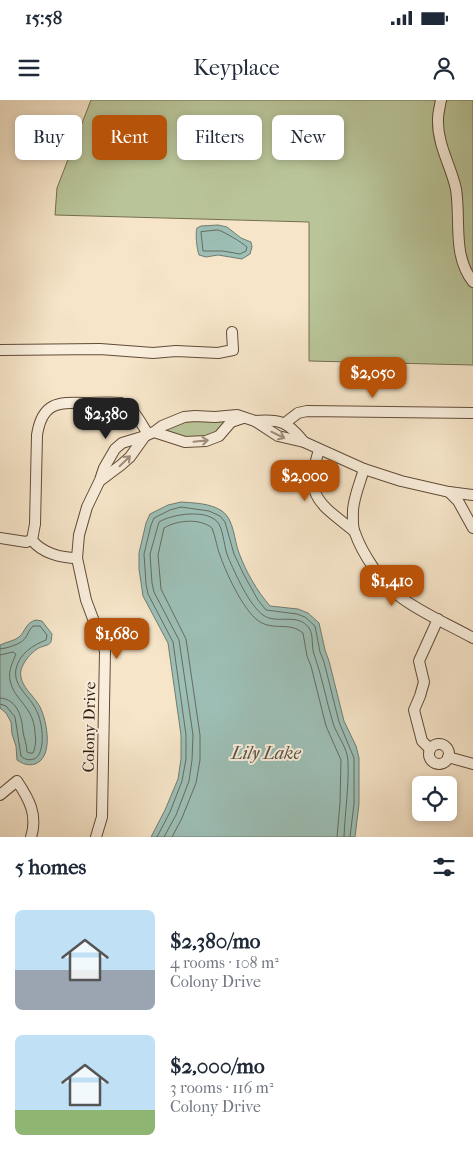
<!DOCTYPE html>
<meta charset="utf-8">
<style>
body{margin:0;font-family:"IM FELL French Canon",serif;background:#f6f6f7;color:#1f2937;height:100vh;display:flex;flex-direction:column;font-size:19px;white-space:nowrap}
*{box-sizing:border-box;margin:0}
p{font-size:16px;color:#747a83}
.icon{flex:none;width:28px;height:28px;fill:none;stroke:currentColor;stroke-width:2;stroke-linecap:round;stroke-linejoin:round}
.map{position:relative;height:737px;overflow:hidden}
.drawer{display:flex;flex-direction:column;background:#fff;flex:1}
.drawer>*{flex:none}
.hud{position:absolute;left:15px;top:15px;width:444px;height:45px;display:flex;gap:10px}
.buttons{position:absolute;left:412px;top:676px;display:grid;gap:10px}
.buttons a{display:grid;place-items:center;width:45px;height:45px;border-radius:8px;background:#fff;box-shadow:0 2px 8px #0003;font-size:25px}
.price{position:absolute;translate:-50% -42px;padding:0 11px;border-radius:10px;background:#b45309;color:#fff;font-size:16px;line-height:32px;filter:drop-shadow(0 1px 2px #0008)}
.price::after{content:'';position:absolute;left:50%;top:30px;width:15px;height:11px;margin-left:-8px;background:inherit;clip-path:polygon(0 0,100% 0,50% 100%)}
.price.active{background:#222;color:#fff}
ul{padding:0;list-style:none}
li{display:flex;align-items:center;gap:15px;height:125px;padding:0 15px}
li span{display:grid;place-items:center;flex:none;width:140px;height:100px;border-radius:8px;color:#555}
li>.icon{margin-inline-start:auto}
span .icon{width:60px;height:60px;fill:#fffc;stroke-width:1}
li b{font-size:21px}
h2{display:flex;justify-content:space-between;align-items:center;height:60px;padding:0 15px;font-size:21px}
.pill{padding:0 18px;border-radius:8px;background:#fff;box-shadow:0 2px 8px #0003;font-size:18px;line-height:45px}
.pill.active{background:#b45309;color:#fff}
.status{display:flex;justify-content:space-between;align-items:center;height:35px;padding:0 25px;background:#fff;direction:ltr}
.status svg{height:14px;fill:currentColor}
header{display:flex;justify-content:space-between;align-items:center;height:65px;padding:0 15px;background:#fff;font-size:22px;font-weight:600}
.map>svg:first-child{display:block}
.green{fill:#b9c599;stroke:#746e50}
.water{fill:#9dbfb6;stroke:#717c70}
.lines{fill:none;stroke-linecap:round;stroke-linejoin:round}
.shore{stroke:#666c5f;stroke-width:1}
.minor-casing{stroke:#624b38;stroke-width:12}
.minor{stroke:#f9eedc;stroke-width:10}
.oneway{stroke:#9f8e7d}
.labels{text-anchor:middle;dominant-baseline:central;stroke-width:4;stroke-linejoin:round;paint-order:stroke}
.street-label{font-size:16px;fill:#301808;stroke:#f9eedc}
.water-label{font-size:18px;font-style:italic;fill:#565245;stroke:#f9eedc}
</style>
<div class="status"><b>15:58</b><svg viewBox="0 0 49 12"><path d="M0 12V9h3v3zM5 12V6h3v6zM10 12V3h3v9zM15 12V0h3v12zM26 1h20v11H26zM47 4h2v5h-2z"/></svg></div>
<header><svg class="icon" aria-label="menu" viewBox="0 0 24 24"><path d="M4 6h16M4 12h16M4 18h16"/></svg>Keyplace<svg class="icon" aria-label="person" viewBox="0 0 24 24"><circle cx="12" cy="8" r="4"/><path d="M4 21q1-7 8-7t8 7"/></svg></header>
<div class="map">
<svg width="473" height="737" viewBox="0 0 473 737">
<rect width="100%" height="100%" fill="#f6e5c9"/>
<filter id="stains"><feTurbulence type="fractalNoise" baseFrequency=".004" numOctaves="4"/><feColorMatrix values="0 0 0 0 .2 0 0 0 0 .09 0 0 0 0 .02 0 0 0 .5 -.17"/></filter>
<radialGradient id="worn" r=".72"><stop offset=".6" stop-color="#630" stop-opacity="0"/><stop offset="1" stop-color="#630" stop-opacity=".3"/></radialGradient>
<g class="green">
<path d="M 91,0 L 473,0 L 473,265 L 309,261 L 309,122 L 55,115 L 57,88 Z"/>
<path d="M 229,317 L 219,333 L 197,340 L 163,332 L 163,328 L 177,321 Z"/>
</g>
<g class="water">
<path d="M 218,125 L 227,127 L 241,138 L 251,142 L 252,147 L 250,154 L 242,159 L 218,155 L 206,157 L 199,155 C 197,150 195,133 197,128 L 201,126 Z"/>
<path d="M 181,402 C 194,403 210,403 222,411 C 234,419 234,440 239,453 C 246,472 257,491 270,506 L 298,509 L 308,513 L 319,523 L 325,550 L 329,561 L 344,621 L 356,646 L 359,658 L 359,704 L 355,737 L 151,737 L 165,710 L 178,679 L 181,659 L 181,635 L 168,543 L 143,496 L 139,469 L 139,453 L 146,423 L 150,414 L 168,405 Z"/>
<path d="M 36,520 L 42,521 L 52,534 C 52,535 51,541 51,542 C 49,546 41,546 37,549 C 31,553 23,562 21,570 C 18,585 34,595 40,607 C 47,621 54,657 35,664 C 28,666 23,664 17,660 L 16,646 L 12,634 L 11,622 L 6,613 L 0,608 L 0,545 C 6,542 14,541 19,537 C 26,531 25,523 36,520 Z"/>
</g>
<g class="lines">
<g class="shore">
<path d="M 218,130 C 223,131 243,143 247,147 L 246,151 L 240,154 L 223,151 L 203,151 L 201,132 Z"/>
<path d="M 0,549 C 8,548 22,544 26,537 C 29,532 29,530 33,526 L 40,526 L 47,535 L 46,540 C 33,545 19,554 16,569 C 13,585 27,594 34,606 C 41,617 43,632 42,644 C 41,649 40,655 36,658 C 31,661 25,660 21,656 L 15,617 L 6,606 L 0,604"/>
<path d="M 0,555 L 13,552 L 16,554 C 13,562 8,570 10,580 C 14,601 34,606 35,633 C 36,640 36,646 33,653 L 29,653 L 27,652 C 27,645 24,638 23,632 C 22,618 18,599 0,598"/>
<path d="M 157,737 L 170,712 L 182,681 L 186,659 L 186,635 L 173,542 L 148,494 L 146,484 L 144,454 L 151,425 L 154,418 L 170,410 L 181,407 L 209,411 L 220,416 L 225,422 L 234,454 L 244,475 L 258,500 L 266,510 L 297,514 L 305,517 L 315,526 L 320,552 L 324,562 L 339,622 L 354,658 L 354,704 L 350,737"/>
<path d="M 164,737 L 176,715 L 189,681 L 192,660 L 193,635 L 179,540 L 154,492 L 152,483 L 150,454 L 159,422 C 172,414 209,408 219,424 C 224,434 224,447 228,457 C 235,473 249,505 263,515 C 276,525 298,512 309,528 C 314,535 311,546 314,554 C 322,576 326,600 333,623 C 337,636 348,648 348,662 C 349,687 345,712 344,737"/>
<path d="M 172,737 L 182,718 L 196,683 L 200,660 L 200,635 L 186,539 L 161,489 L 158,455 L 164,428 C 177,420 200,418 212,428 C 216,438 217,449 221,458 C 227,475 246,516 262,523 C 275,530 291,522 303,533 L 307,556 L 311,566 L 326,626 L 341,660 L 340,703 L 337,737"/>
</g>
<defs>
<g id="minor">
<path d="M 441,0 C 440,6 438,13 438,19 C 437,44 451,66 456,89 C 461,121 452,155 473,182"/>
<path d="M 0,250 L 100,249 L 153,253 L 176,251 L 218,253 L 233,250 L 232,232"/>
<path d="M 255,321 C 281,319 288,322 304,342"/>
<path d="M 285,323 L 298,313 L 307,311 L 473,313"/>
<path d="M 154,332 L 185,342 L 206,341 L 219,336 L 231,322 L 243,318"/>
<path d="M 319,350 C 304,397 319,403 354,431"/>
<path d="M 364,369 C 360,383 354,396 353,410 C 353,417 352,427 355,433 C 362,453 382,484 399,496 C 421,513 448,524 473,538"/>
<path d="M 101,380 L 121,365 L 130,357 L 145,336"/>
<path d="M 449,392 L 458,401 L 473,428"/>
<path d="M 0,438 L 26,442 L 32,440"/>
<path d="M 77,458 C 61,458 42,453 32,440 L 35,424 L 37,335 C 42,303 57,302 85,303 C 97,303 109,302 121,303 C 135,309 140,322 148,334"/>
<circle cx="439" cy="654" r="10"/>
<path d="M 430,649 L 422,641 L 414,610 L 420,596 L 424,582 L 419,561 L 438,519"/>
<path d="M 448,657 L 473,664"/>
<path d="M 0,695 L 17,681 C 29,699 38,715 31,737"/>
<path d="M 96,737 L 102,717 L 105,551 L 86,500 L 77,458 L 79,435 L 87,407 L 100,380 L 104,368 L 115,349 L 122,343 L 145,336 L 154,332 L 162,326 L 184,317 L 195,316 L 215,317 L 237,315 L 255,321 L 278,336 L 304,342 L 364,369 L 401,381 L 449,392 L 473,395"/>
</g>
</defs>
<use href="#minor" class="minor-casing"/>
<use href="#minor" class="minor"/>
</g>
<defs><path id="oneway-shaft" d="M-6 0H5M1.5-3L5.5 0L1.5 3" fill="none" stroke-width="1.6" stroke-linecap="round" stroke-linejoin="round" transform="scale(1.25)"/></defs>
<g class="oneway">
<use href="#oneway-shaft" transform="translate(278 335) rotate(26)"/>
<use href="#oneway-shaft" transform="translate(201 341) rotate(-6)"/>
<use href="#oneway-shaft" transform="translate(125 361) rotate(-44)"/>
</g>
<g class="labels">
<g class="street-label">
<text transform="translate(89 627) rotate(-89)">Colony Drive</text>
</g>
<g class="water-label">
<text x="266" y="653">Lily Lake</text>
</g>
</g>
<rect width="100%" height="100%" filter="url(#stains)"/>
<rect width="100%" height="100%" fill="url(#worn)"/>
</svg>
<div class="buttons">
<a><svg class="icon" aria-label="locate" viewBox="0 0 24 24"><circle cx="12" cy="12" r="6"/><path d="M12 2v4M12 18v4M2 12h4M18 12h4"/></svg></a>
</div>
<b class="price" style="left:373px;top:299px">$2,050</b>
<b class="price active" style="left:106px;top:340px">$2,380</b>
<b class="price" style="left:305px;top:402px">$2,000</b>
<b class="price" style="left:392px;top:507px">$1,410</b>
<b class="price" style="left:117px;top:560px">$1,680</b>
<div class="hud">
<a class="pill">Buy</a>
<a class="pill active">Rent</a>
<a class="pill">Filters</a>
<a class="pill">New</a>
</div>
</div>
<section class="drawer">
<h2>5 homes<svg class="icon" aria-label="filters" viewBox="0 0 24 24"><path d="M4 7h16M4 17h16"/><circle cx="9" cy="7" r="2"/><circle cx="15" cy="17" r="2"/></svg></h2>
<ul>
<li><span style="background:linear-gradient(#bfe0f5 60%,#9aa5b1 0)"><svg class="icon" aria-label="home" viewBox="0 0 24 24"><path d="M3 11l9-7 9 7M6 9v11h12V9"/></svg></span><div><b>$2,380/mo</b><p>4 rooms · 108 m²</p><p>Colony Drive</p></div></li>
<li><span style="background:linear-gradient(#bfe0f5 75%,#8fb573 0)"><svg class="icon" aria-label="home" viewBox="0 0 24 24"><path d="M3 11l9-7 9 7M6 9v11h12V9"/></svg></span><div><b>$2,000/mo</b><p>3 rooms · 116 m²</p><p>Colony Drive</p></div></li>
</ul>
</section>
